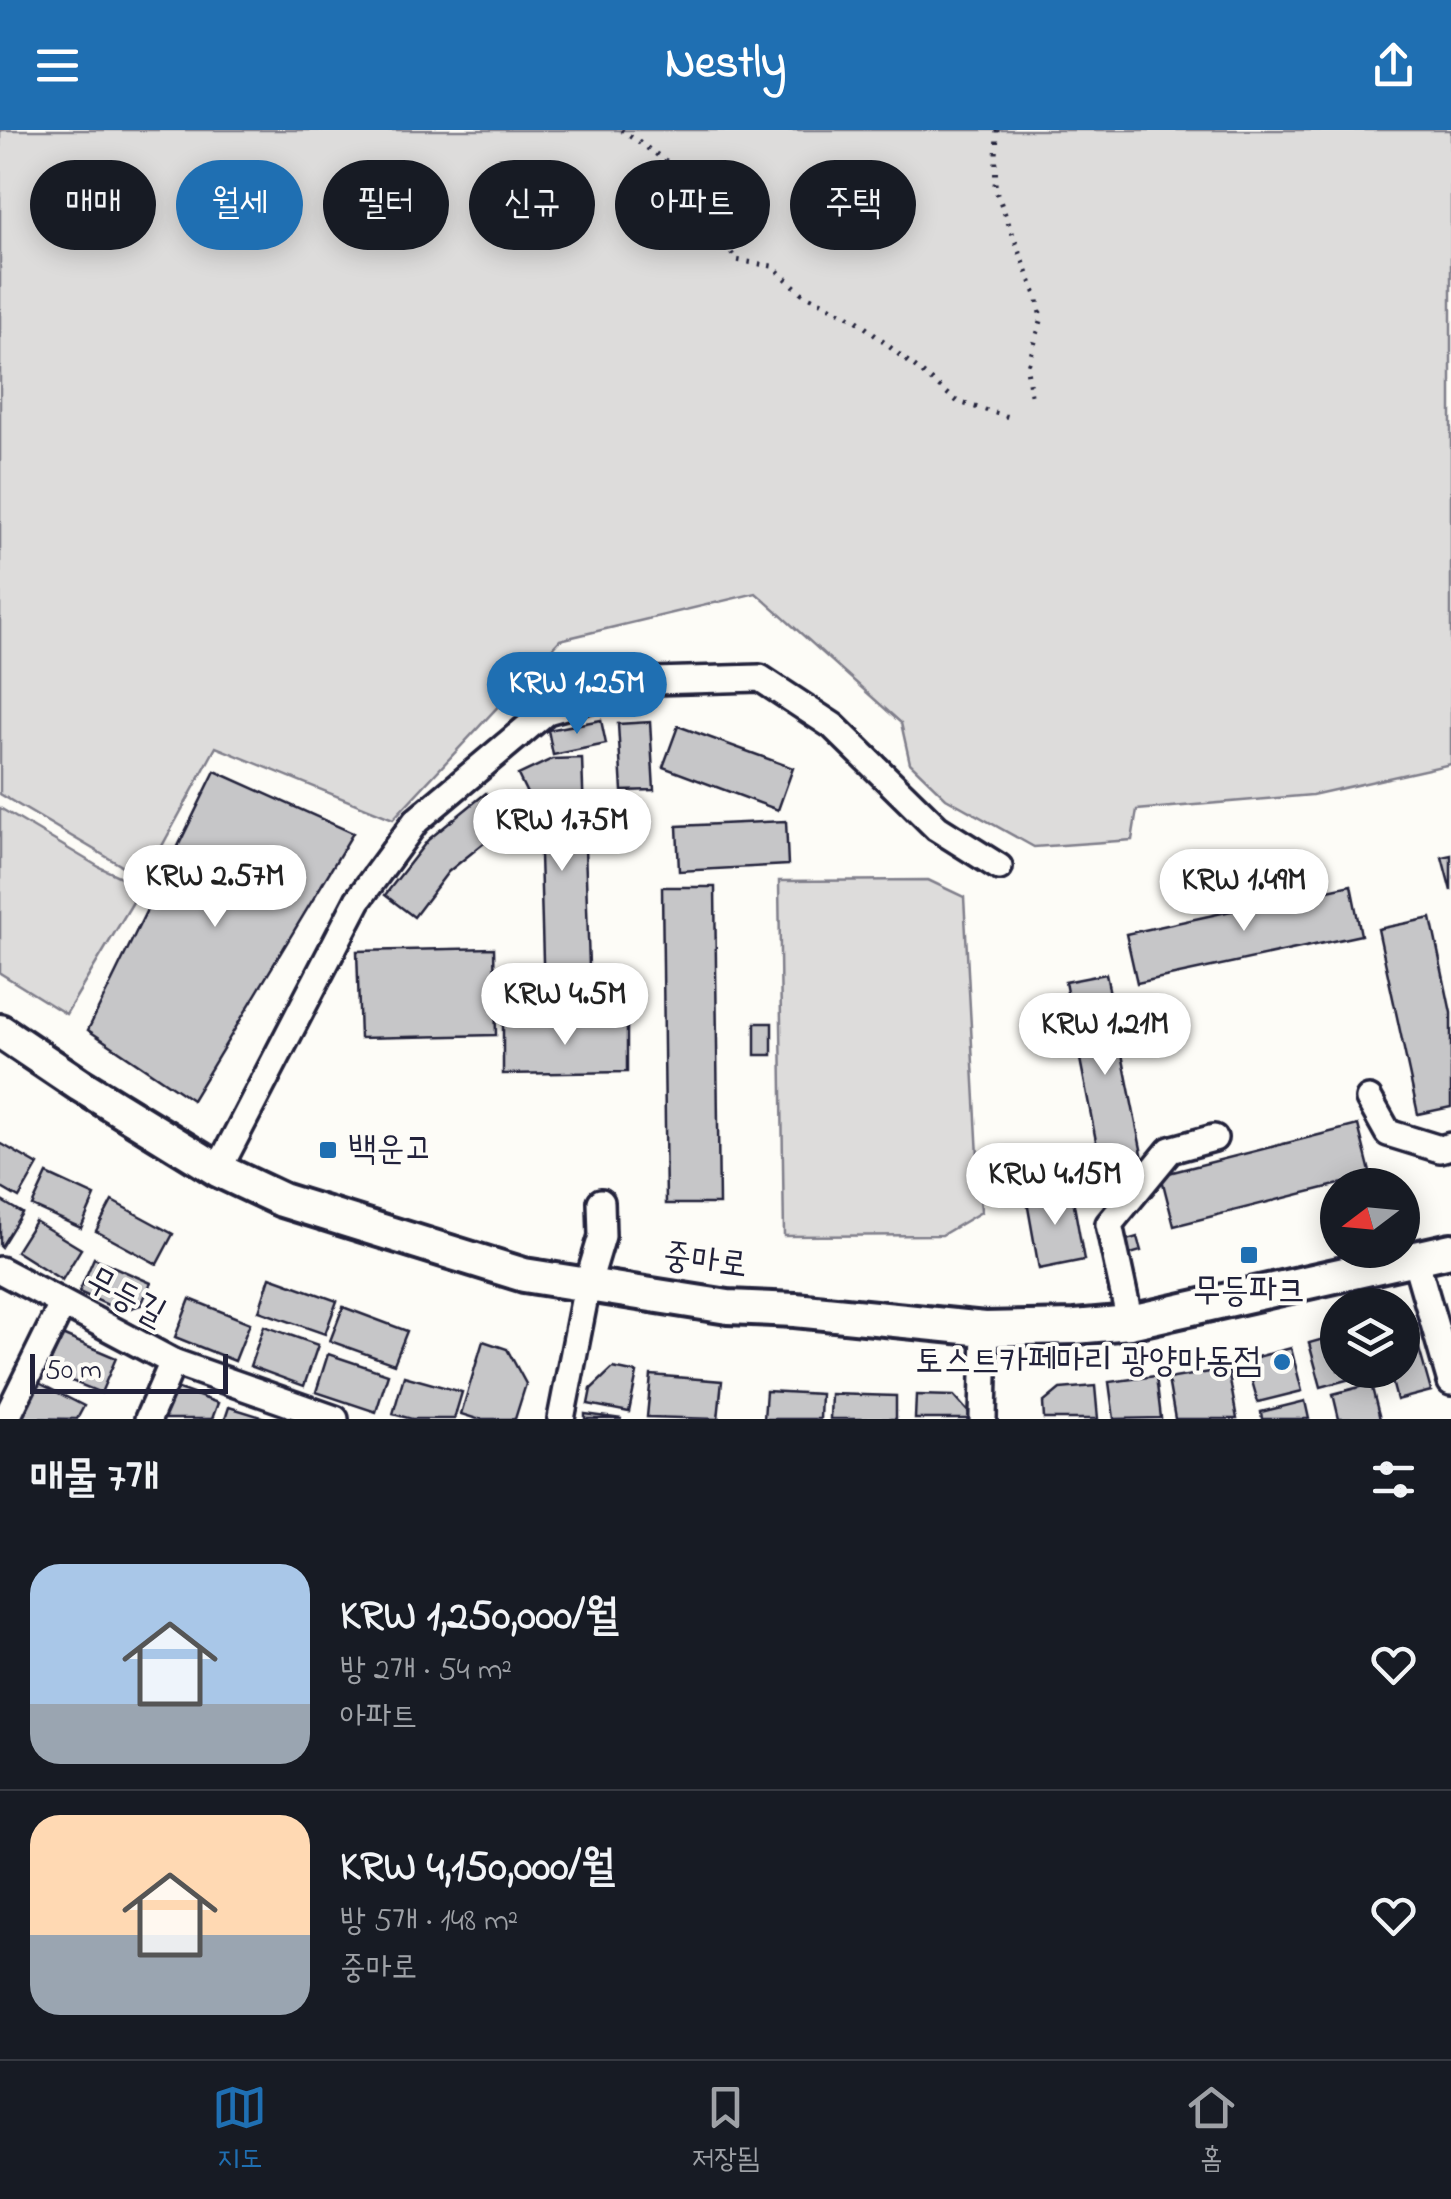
<!DOCTYPE html>
<html lang="ko">
<meta charset="utf-8">
<style>
body{margin:0;font-family:"Indie Flower","Poor Story",sans-serif;background:#242831;color:#f1f3f6;height:100vh;display:flex;flex-direction:column;font-size:38px;white-space:nowrap}
*{box-sizing:border-box;margin:0}
p{font-size:32px;color:#9ea1a6}
.icon{flex:none;width:55px;height:55px;fill:none;stroke:currentColor;stroke-width:2;stroke-linecap:round;stroke-linejoin:round}
.map{position:relative;height:1289px;overflow:hidden}
.sheet{display:flex;flex-direction:column;background:#171b24;flex:1}
.sheet>*{flex:none}
.top-card{position:absolute;left:30px;top:30px;width:1392px;height:90px;display:flex;gap:20px}
.needle{width:65px;rotate:254deg}
.controls{position:absolute;left:1320px;top:1038px;display:grid;gap:20px}
.controls a{display:grid;place-items:center;width:100px;height:100px;border-radius:50%;background:#171b24;box-shadow:0 5px 25px #0003;font-size:50px}
.scale{position:absolute;left:30px;bottom:25px;width:198px;box-sizing:border-box;padding-left:10px;border:5px solid #22223b;border-top:0;font-size:28px;line-height:35px;white-space:nowrap;color:#22223b;-webkit-text-stroke:8px #fdfcf7;paint-order:stroke}
.price{position:absolute;translate:-50% -85px;padding:0 22px;border-radius:35px;background:#fff;color:#222;font-size:32px;line-height:65px;filter:drop-shadow(0 2px 5px #0008)}
.price::after{content:'';position:absolute;left:50%;top:60px;width:30px;height:22px;margin-left:-15px;background:inherit;clip-path:polygon(0 0,100% 0,50% 100%)}
.price.selected{background:#1f6fb2;color:#fff}
ul{padding:0;list-style:none}
li{display:flex;align-items:center;gap:30px;height:250px;padding:0 30px}
li+li{border-top:2px solid #363941}
li span{display:grid;place-items:center;flex:none;width:280px;height:200px;border-radius:30px;color:#555}
li>.icon{margin-inline-start:auto}
span .icon{width:120px;height:120px;fill:#fffc;stroke-width:1}
li b{font-size:42px}
h2{display:flex;justify-content:space-between;align-items:center;height:120px;padding:0 30px;font-size:42px}
.tag{padding:0 35px;border-radius:45px;background:#171b24;box-shadow:0 5px 25px #0003;font-size:35px;line-height:90px}
.tag.selected{background:#1f6fb2;color:#fff}
header{display:flex;justify-content:space-between;align-items:center;height:130px;padding:0 30px;background:#1f6fb2;color:#fff;font-size:45px;font-weight:700}
.dock{display:flex;justify-content:space-around;align-items:center;height:140px;border-top:2px solid #363941;background:#171b24;font-size:28px;color:#9ea1a6}
.dock a{display:grid;justify-items:center;gap:5px}
.dock .selected{color:#1f6fb2}
.map>svg:first-child{display:block}
.green{fill:#dddcdb;stroke:#807f8b;stroke-width:2.5}
.building{fill:#c6c6c8;stroke:#22223b;stroke-width:2.5}
.lines{fill:none;stroke-linecap:round;stroke-linejoin:round}
.minor-casing{stroke:#22223b;stroke-width:32}
.major-casing{stroke:#22223b;stroke-width:40}
.path{stroke:#22223b;stroke-width:5;stroke-dasharray:2.5 8;stroke-linecap:butt}
.minor{stroke:#fdfcf7;stroke-width:25}
.major{stroke:#fdfcf7;stroke-width:32}
.poi-dot{fill:#1f6fb2;stroke:#fdfcf7;stroke-width:4}
.labels{text-anchor:middle;dominant-baseline:central;stroke-width:8;stroke-linejoin:round;paint-order:stroke}
.poi-label{font-size:35px;fill:#22223b;stroke:#fdfcf7;text-anchor:start}
.street-label{font-size:35px;fill:#22223b;stroke:#fdfcf7}
</style>
<header><svg class="icon" aria-label="menu" viewBox="0 0 24 24"><path d="M4 6h16M4 12h16M4 18h16"/></svg>Nestly<svg class="icon" aria-label="share" viewBox="0 0 24 24"><path d="M12 15V3M7 8l5-5 5 5M5 13v7h14v-7"/></svg></header>
<div class="map">
<svg width="1451" height="1289" viewBox="0 0 1451 1289">
<rect width="100%" height="100%" fill="#fdfcf7"/>
<filter id="ink" filterUnits="userSpaceOnUse"><feTurbulence type="fractalNoise" baseFrequency=".01" numOctaves="2"/><feDisplacementMap in="SourceGraphic" scale="20" xChannelSelector="R" yChannelSelector="G"/><feConvolveMatrix kernelMatrix="1 2 1 2 8 2 1 2 1" color-interpolation-filters="sRGB"/></filter>
<g filter="url(#ink)">
<g class="green">
<path d="M 0,0 L 1451,0 L 1451,634 L 1312,665 L 1137,680 L 1132,710 L 1034,717 L 946,668 L 910,633 L 901,593 L 756,463 L 560,510 L 393,689 L 216,617 L 144,749 L 0,664 Z"/>
<path d="M 0,678 L 99,737 L 142,757 L 66,884 L 0,843 Z"/>
<path d="M 928,750 L 964,767 L 981,1082 L 942,1105 L 784,1106 L 779,751 Z"/>
</g>
<g class="building">
<path d="M 601,590 L 606,614 L 553,625 L 548,600 Z"/>
<path d="M 650,592 L 654,660 L 622,661 L 618,594 Z"/>
<path d="M 678,596 L 793,638 L 778,680 L 663,637 Z"/>
<path d="M 582,628 L 590,866 L 544,867 L 539,688 L 518,645 L 552,629 Z"/>
<path d="M 215,641 L 353,703 L 192,970 L 88,900 Z"/>
<path d="M 486,663 L 509,693 L 448,742 L 414,787 L 385,765 L 428,710 Z"/>
<path d="M 786,691 L 788,735 L 679,741 L 677,696 Z"/>
<path d="M 1451,725 L 1451,761 L 1442,727 Z"/>
<path d="M 1351,755 L 1361,805 L 1137,853 L 1126,804 Z"/>
<path d="M 662,757 L 715,757 L 719,1074 L 666,1074 Z"/>
<path d="M 1431,788 L 1451,883 L 1451,977 L 1418,984 L 1378,799 Z"/>
<path d="M 494,818 L 496,905 L 360,908 L 357,821 Z"/>
<path d="M 1106,844 L 1146,1044 L 1104,1052 L 1065,852 Z"/>
<path d="M 627,892 L 627,942 L 503,944 L 503,894 Z"/>
<rect x="755" y="893" width="17" height="32"/>
<path d="M 1358,995 L 1371,1046 L 1174,1096 L 1161,1045 Z"/>
<path d="M 0,1013 L 38,1035 L 19,1068 L 0,1057 Z"/>
<path d="M 47,1044 L 95,1066 L 81,1098 L 32,1076 Z"/>
<path d="M 1071,1058 L 1084,1130 L 1039,1139 L 1026,1066 Z"/>
<path d="M 0,1070 L 22,1083 L 1,1117 L 0,1116 Z"/>
<path d="M 112,1071 L 173,1104 L 157,1134 L 96,1101 Z"/>
<path d="M 35,1091 L 81,1119 L 62,1150 L 16,1121 Z"/>
<path d="M 1137,1107 L 1141,1121 L 1127,1125 L 1123,1111 Z"/>
<path d="M 94,1128 L 151,1153 L 141,1175 L 121,1181 L 79,1162 Z"/>
<path d="M 270,1147 L 337,1171 L 325,1204 L 259,1181 Z"/>
<path d="M 190,1169 L 250,1193 L 235,1231 L 175,1207 Z"/>
<path d="M 343,1177 L 407,1201 L 394,1234 L 330,1211 Z"/>
<path d="M 264,1196 L 318,1215 L 304,1256 L 250,1236 Z"/>
<path d="M 1402,1201 L 1416,1208 L 1431,1261 L 1397,1270 L 1389,1240 L 1402,1240 Z"/>
<path d="M 62,1205 L 116,1228 L 101,1263 L 47,1241 Z"/>
<path d="M 1338,1205 L 1338,1240 L 1364,1240 L 1365,1245 L 1321,1257 L 1309,1213 Z"/>
<path d="M 483,1211 L 507,1219 L 526,1254 L 515,1289 L 477,1289 L 461,1284 Z"/>
<path d="M 1291,1218 L 1302,1261 L 1258,1272 L 1246,1230 Z"/>
<path d="M 328,1224 L 388,1244 L 376,1282 L 316,1262 Z"/>
<path d="M 613,1238 L 637,1243 L 629,1282 L 588,1274 L 591,1259 Z"/>
<path d="M 1228,1239 L 1237,1289 L 1175,1289 L 1168,1249 Z"/>
<path d="M 651,1245 L 722,1251 L 718,1289 L 647,1287 Z"/>
<path d="M 404,1246 L 462,1262 L 454,1289 L 412,1289 L 393,1284 Z"/>
<path d="M 1156,1246 L 1161,1288 L 1114,1289 L 1109,1252 Z"/>
<path d="M 37,1252 L 84,1276 L 77,1289 L 19,1288 Z"/>
<path d="M 1371,1254 L 1380,1289 L 1339,1289 L 1333,1264 Z"/>
<path d="M 1095,1256 L 1098,1289 L 1044,1289 L 1043,1273 L 1060,1259 Z"/>
<path d="M 173,1257 L 218,1273 L 212,1289 L 161,1289 Z"/>
<path d="M 766,1261 L 821,1264 L 820,1289 L 764,1289 Z"/>
<path d="M 831,1264 L 896,1266 L 896,1289 L 830,1289 Z"/>
<path d="M 916,1265 L 954,1266 L 970,1284 L 970,1289 L 915,1289 Z"/>
<path d="M 1305,1271 L 1309,1289 L 1262,1289 L 1261,1282 Z"/>
<path d="M 229,1277 L 268,1289 L 225,1289 Z"/>
<path d="M 585,1284 L 622,1289 L 585,1289 Z"/>
</g>
<g class="lines">
<defs>
<g id="minor">
<path d="M 1369,969 L 1388,1003 L 1440,1019 L 1451,1016"/>
<path d="M 218,1040 L 358,770 L 416,691 L 547,581 L 653,551 L 760,548 L 833,596 L 937,698 L 999,737"/>
<path d="M 1415,1128 L 1451,1252"/>
<path d="M 0,1140 L 173,1232 L 335,1289"/>
<path d="M 1130,1192 L 1109,1094 L 1170,1020 L 1214,1008"/>
<path d="M 6,1289 L 62,1175"/>
<path d="M 148,1289 L 173,1232"/>
<path d="M 561,1289 L 587,1156 L 602,1106 L 601,1072"/>
<path d="M 983,1289 L 985,1199"/>
</g>
<path id="major" d="M 0,901 L 80,955 L 218,1040 L 282,1070 L 524,1145 L 728,1177 L 795,1180 L 985,1199 L 1075,1197 L 1130,1192 L 1451,1120"/>
</defs>
<use href="#minor" class="minor-casing"/>
<use href="#major" class="major-casing"/>
<g class="path">
<path d="M 621,0 L 672,35 L 736,130 L 772,136 L 802,163 L 855,189 L 958,272 L 1012,288"/>
<path d="M 997,0 L 995,58 L 1038,170 L 1041,191 L 1027,239 L 1031,265"/>
</g>
<use href="#minor" class="minor"/>
<use href="#major" class="major"/>
</g>
</g>
<g class="poi-dot">
<rect x="318" y="1010" width="20" height="20" rx="5"/>
<rect x="1239" y="1115" width="20" height="20" rx="5"/>
<circle cx="1282" cy="1232" r="10"/>
</g>
<g class="labels">
<g class="poi-label">
<text x="348" y="1020">백운고</text>
<text x="1249" y="1162" text-anchor="middle">무등파크</text>
<text x="1262" y="1232" text-anchor="end">토스트카페마리 광양마동점</text>
</g>
<g class="street-label">
<text transform="translate(705 1132) rotate(7)">중마로</text>
<text transform="translate(125 1168) rotate(28)">무등길</text>
</g>
</g>
</svg>
<div class="controls">
<a><svg class="needle" viewBox="-14 -14 28 28"><path d="M0-13l5 13h-10z" fill="#e53935"/><path d="M0 13l5-13h-10z" fill="#9ea1a6"/></svg></a>
<a><svg class="icon" aria-label="layers" viewBox="0 0 24 24"><path d="M12 4l9 5-9 5-9-5zM3 14l9 5 9-5"/></svg></a>
</div>
<div class="scale">50 m</div>
<b class="price selected" style="left:577px;top:607px">KRW 1.25M</b>
<b class="price" style="left:562px;top:744px">KRW 1.75M</b>
<b class="price" style="left:215px;top:800px">KRW 2.57M</b>
<b class="price" style="left:1244px;top:804px">KRW 1.49M</b>
<b class="price" style="left:565px;top:918px">KRW 4.5M</b>
<b class="price" style="left:1105px;top:948px">KRW 1.21M</b>
<b class="price" style="left:1055px;top:1098px">KRW 4.15M</b>
<div class="top-card">
<a class="tag">매매</a>
<a class="tag selected">월세</a>
<a class="tag">필터</a>
<a class="tag">신규</a>
<a class="tag">아파트</a>
<a class="tag">주택</a>
</div>
</div>
<section class="sheet">
<h2>매물 7개<svg class="icon" aria-label="filters" viewBox="0 0 24 24"><path d="M4 7h16M4 17h16"/><circle cx="9" cy="7" r="2"/><circle cx="15" cy="17" r="2"/></svg></h2>
<ul>
<li><span style="background:linear-gradient(#a9c7e8 70%,#9aa5b1 0)"><svg class="icon" aria-label="home" viewBox="0 0 24 24"><path d="M3 11l9-7 9 7M6 9v11h12V9"/></svg></span><div><b>KRW 1,250,000/월</b><p>방 2개 · 54 m²</p><p>아파트</p></div><svg class="icon" aria-label="heart" viewBox="0 0 24 24"><path d="M12 20l-8-8c-3-5 5-10 8-4 3-6 11-1 8 4z"/></svg></li>
<li><span style="background:linear-gradient(#ffd9b3 60%,#9aa5b1 0)"><svg class="icon" aria-label="home" viewBox="0 0 24 24"><path d="M3 11l9-7 9 7M6 9v11h12V9"/></svg></span><div><b>KRW 4,150,000/월</b><p>방 5개 · 148 m²</p><p>중마로</p></div><svg class="icon" aria-label="heart" viewBox="0 0 24 24"><path d="M12 20l-8-8c-3-5 5-10 8-4 3-6 11-1 8 4z"/></svg></li>
</ul>
</section>
<nav class="dock">
<a class="selected"><svg class="icon" aria-label="map" viewBox="0 0 24 24"><path d="M3 6l6-2 6 2 6-2v14l-6 2-6-2-6 2zM9 4v14M15 6v14"/></svg>지도</a>
<a><svg class="icon" aria-label="saved" viewBox="0 0 24 24"><path d="M7 4h10v16l-5-4-5 4z"/></svg>저장됨</a>
<a><svg class="icon" aria-label="home" viewBox="0 0 24 24"><path d="M3 11l9-7 9 7M6 9v11h12V9"/></svg>홈</a>
</nav>
